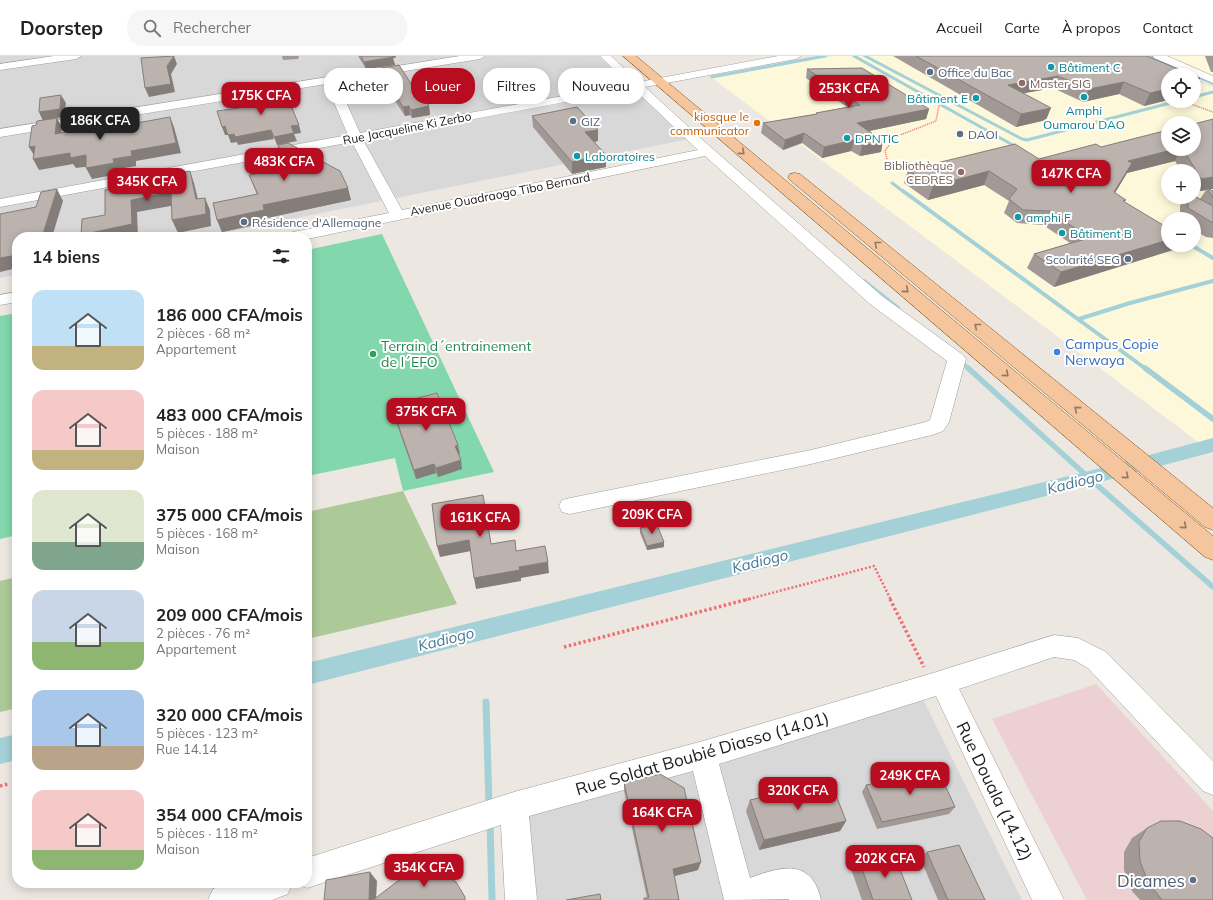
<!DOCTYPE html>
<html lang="fr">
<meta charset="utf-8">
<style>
body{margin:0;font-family:Mulish,sans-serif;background:#f6f6f6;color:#222;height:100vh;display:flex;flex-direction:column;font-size:15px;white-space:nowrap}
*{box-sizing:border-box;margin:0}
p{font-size:13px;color:#767676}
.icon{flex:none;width:22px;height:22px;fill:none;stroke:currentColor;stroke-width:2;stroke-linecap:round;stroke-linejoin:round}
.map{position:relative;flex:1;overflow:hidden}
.side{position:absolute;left:12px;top:176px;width:300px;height:656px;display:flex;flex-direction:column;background:#fff;border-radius:16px;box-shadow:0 2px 10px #0003}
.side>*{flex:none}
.hud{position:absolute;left:324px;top:12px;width:380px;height:36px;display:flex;gap:8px}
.controls{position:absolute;left:1161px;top:12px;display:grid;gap:8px}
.controls a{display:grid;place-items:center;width:40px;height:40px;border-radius:50%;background:#fff;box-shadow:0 2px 10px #0003;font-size:20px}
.price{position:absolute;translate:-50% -34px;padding:0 9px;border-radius:8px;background:#b80d20;color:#fff;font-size:13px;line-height:26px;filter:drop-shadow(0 1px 2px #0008)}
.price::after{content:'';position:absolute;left:50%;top:24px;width:12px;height:9px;margin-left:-6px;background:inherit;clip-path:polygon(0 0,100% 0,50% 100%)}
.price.current{background:#222;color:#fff}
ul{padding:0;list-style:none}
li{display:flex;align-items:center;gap:12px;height:100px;padding:0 20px}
li span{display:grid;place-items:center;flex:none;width:112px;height:80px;border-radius:12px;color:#555}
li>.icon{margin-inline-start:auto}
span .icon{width:48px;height:48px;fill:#fffc;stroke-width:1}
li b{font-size:17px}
h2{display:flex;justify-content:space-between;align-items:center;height:48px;padding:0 20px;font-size:17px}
.pill{padding:0 14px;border-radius:16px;background:#fff;box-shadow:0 2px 10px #0003;font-size:14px;line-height:36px}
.pill.current{background:#b80d20;color:#fff}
header{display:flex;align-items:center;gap:24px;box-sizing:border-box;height:56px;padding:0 20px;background:#fff;border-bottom:1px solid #e0e0e0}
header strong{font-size:19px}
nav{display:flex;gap:22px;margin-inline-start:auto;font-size:14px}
.search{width:280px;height:36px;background:#f6f6f6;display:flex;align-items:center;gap:10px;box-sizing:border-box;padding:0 14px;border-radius:16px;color:#767676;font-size:15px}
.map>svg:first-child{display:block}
.residential{fill:#d9d8d8}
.commercial{fill:#ecd0d2}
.education{fill:#fcf8d9;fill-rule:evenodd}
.forest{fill:#acc998}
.pitch{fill:#83d7ad}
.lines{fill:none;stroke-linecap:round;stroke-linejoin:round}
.stream-far3{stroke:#a4d1d7;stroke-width:3}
.stream-far2{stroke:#a4d1d7;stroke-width:4}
.stream-far1{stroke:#a4d1d7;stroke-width:5.5}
.stream{stroke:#a4d1d7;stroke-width:7}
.canal{fill:#a4d1d7;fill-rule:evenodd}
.minor-casing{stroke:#9c9c9c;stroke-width:1}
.major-casing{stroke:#88500a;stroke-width:1}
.path-far2{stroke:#ef6e6f;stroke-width:1.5;stroke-dasharray:1 1;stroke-linecap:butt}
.path-far1{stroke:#ef6e6f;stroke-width:2.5;stroke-dasharray:2 2;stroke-linecap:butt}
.path{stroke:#ef6e6f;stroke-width:3.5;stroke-dasharray:2.5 2.5;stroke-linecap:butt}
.minor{fill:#fff;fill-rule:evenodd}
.major{fill:#f5c59d;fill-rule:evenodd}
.wall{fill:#a29996}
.shaded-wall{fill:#847d7a}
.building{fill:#bcb2ae;stroke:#847d7a}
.oneway{stroke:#937862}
.culture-dot{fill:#0f9aa8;stroke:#fff;stroke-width:1.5}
.service-dot{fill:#5c6f8a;stroke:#fff;stroke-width:1.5}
.education-dot{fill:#8d6e63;stroke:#fff;stroke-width:1.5}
.food-dot{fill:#e8710a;stroke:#fff;stroke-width:1.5}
.shop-dot{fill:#3f7fe0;stroke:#fff;stroke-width:1.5}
.leisure-dot{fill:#2e9e5b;stroke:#fff;stroke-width:1.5}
.labels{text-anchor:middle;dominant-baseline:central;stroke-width:4;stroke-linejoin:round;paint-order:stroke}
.far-culture-label{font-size:12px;fill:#0d838f;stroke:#fff;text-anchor:start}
.far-service-label{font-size:12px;fill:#4e5e75;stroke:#fff;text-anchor:start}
.far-education-label{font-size:12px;fill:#785e54;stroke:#fff;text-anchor:start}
.far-food-label{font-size:12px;fill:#c56008;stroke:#fff;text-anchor:end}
.far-street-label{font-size:12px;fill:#1b1b1b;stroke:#fff}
.shop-label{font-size:14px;fill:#366cbe;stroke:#fff;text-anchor:start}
.leisure-label{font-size:14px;fill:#27864d;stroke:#fff;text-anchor:start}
.water-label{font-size:15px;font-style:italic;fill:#497794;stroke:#fff}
.near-street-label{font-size:17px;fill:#1b1b1b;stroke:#fff}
.near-service-label{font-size:17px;fill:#4e5e75;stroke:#fff;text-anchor:end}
</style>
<header>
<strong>Doorstep</strong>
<div class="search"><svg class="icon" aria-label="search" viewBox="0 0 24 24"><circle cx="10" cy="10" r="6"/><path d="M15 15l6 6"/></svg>Rechercher</div>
<nav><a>Accueil</a><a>Carte</a><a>À propos</a><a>Contact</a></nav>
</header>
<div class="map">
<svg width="1213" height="844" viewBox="0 0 1213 844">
<rect width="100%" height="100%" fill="#ece7e1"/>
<g class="residential">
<path d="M 0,0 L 607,0 L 694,82 L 202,181 L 17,181 L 17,218 L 0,222 Z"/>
<path d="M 921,639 L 1022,844 L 532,844 L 525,760 Z"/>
</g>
<path class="commercial" d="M 1096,628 L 1213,755 L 1213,844 L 1087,844 L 992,663 Z"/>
<g class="education">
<path d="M 834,0 L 1138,0 L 1168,19 L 1168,45 L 1194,45 L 1194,25 L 1213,31 L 1213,397 L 712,22 ZM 1168,67 L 1194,67 L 1194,93 L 1168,93 ZM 1168,115 L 1194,115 L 1194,141 L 1168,141 ZM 1168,163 L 1194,163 L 1194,189 L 1168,189 Z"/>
<path d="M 1163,0 L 1213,0 L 1213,21 Z"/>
</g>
<g class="forest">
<path d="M 403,435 L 457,548 L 307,583 L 307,456 Z"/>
<path d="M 17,521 L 17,652 L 0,656 L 0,525 Z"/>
</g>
<g class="pitch">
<path d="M 382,178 L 494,416 L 403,435 L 395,402 L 307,420 L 307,194 Z"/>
<path d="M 17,257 L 17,479 L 0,483 L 0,260 Z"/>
</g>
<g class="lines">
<g class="stream-far3">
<path d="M 854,0 L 1018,92"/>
<path d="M 865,0 L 1022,83 L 1027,84 L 1178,45"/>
<path d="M 1149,0 L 1193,19"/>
<path d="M 1194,19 L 1213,27"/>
<path d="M 712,21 L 825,0"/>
<path d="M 1194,41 L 1213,36"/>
<path d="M 892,127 L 904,136"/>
</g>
<g class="stream-far2">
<path d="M 903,135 L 1146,313"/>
<path d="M 1191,189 L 1213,202"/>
<path d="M 864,225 L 898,252"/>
<path d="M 1079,263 L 1130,247 L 1213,225"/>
<path d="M 959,304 L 969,313"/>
</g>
<g class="stream-far1">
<path d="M 968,312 L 1089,422 L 1213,531"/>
<path d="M 1145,312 L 1213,363"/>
</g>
<g class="stream">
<path d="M 486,646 L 489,750"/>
<path d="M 490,766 L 492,844"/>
</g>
<g class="canal">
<path d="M 1213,382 L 1213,396 L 1089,429 L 307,629 L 307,607 L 1089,415 Z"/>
<path d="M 17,678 L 17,704 L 0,708 L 0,682 Z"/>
</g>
<defs>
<g id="minor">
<path d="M 54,0 L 81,0 L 76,3 L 0,14 L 0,8 Z"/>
<path d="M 460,0 L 485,0 L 480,3 L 337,26 L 360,77 L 628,28 L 600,0 L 611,0 L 639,26 L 778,0 L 801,0 L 796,3 L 645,31 L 706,87 L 882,240 L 963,299 L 966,303 L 949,366 L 943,375 L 932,379 L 811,408 L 570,458 L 562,456 L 559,450 L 562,444 L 570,442 L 811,394 L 926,366 L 930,364 L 947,305 L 870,248 L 705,100 L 307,183 L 307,181 L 285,181 L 288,178 L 293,176 L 389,157 L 352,86 L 0,151 L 0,143 L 348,79 L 326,28 L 0,81 L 0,73 ZM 634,33 L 698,94 L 402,154 L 363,84 Z"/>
<path d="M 1153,0 L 1167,0 L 1213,20 L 1213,27 L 1154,2 Z"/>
<path d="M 17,236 L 17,246 L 0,249 L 0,239 Z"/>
<path d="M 1054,579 L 1078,582 L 1106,596 L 1213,705 L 1213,739 L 1203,735 L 1088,612 L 1074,604 L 1054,601 L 959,633 L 1064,844 L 1032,844 L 936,640 L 719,708 L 750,822 C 781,810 812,802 821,844 L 789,844 L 789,843 L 724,844 L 693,715 L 529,760 L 537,844 L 505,844 L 501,769 L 307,832 L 296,827 L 307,827 L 307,802 L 514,736 L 703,685 L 933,617 Z"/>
<path d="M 228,827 L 292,827 L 288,838 L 272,844 L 208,844 L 213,833 Z"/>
</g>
<g id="major">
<path d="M 623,0 L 636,0 L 1213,480 L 1213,504 L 1205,501 Z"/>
<path d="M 795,117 L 800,118 L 1213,452 L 1213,474 L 1205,471 L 790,124 L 788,121 L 790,118 Z"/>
</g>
</defs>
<use href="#minor" class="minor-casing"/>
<use href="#major" class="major-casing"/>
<g class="path-far2">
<path d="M 1188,47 L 1213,56"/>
<path d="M 887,103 L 885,95 L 895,81 L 936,65 L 940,44"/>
</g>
<path class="path-far1" d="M 745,544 L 874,510 L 891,544"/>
<g class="path">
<path d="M 890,543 L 924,611"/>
<path d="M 564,591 L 749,543"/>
<path d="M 0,730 L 8,728"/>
</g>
<use href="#minor" class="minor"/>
<use href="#major" class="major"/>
</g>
<g class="wall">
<path d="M 282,0 L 299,0 L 298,3 L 283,4 Z"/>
<path d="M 358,0 L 396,0 L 395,2 L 393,2 L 395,9 L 366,13 Z"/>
<path d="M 893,0 L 1147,0 L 1168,19 L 1168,44 L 1144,50 L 1119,38 L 1083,46 L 1053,32 L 1024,37 L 1046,64 L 1016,71 Z"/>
<path d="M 1205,0 L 1213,0 L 1213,16 L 1211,16 Z"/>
<path d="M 807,13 L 929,53 L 926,63 L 869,75 L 883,85 L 881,96 L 860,100 L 851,95 L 822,102 L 802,87 L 783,94 L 761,77 L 763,67 L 816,58 L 816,57 L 847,51 L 806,22 Z"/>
<path d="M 369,14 L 415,34 L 429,50 L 430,59 L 412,62 L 410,59 L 405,60 L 393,42 L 383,43 L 371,22 Z"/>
<path d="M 532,60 L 598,74 L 598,85 L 594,86 L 606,111 L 572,118 L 533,71 Z"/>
<path d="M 278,89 L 351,144 L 267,162 L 269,166 L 222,176 L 217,164 L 257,139 L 249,119 L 260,117 L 281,99 Z"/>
<path d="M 1101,91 L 1168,93 L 1194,93 L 1210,133 L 1213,135 L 1213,182 L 1206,181 L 1194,174 L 1194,163 L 1180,163 L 1180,150 L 1185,141 L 1194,141 L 1200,143 L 1206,134 L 1194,136 L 1194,115 L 1181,115 L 1175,105 L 1127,117 L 1115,137 L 1173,194 L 1054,231 L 1027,212 L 1034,198 L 1070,187 L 1043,169 L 1017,167 L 1004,157 L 1009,145 L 984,129 L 928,144 L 904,127 L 908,114 L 1039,103 Z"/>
<path d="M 391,349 L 460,398 L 458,399 L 462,413 L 438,421 L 436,417 L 416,423 L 393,358 Z"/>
<path d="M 640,472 L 664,486 L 664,491 L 647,494 L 640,477 Z"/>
<path d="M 624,726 L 698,814 L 674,820 L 679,844 L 644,844 L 644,842 L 647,842 L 624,735 Z"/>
<path d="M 866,729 L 955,751 L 949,758 L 877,773 L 862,736 Z"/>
<path d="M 750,744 L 846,765 L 840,775 L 759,794 L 746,755 Z"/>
<path d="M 1147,772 L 1213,844 L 1140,844 L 1132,835 L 1124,814 L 1124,796 L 1132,782 Z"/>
<path d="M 927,796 L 985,844 L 938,844 L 920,802 Z"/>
<path d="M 859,804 L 912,844 L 862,844 L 851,813 Z"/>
</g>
<g class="shaded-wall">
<path d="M 174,0 L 177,8 L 171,18 L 175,36 L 149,41 L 145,32 L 167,10 Z"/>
<path d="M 390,0 L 396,0 L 395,2 L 393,2 L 395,9 L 366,13 L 364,6 Z"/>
<path d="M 1058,20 L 1053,32 L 1004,41 L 1008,29 Z"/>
<path d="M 1200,22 L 1194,33 L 1194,23 Z"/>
<path d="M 1124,26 L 1119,38 L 1083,46 L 1089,33 Z"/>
<path d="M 1168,31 L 1168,44 L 1144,50 L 1150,37 Z"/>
<path d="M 392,33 L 393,42 L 383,43 L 382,35 Z"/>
<path d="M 61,39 L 66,47 L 64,61 L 57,62 L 62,72 L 60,88 L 43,65 L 39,56 Z"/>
<path d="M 409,50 L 410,59 L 405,60 L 403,51 Z"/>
<path d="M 429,50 L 430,59 L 412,62 L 411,54 Z"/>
<path d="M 1051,52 L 1046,64 L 1016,71 L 1021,58 Z"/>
<path d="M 929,53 L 926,63 L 855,78 L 857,67 Z"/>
<path d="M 170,61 L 174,71 L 181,97 L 136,105 L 136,110 L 118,113 L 119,118 L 92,123 L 86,112 L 113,103 L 131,95 Z"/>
<path d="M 299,69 L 301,77 L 294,78 L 297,85 L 277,89 L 274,81 L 291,70 Z"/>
<path d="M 225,70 L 228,79 L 225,79 L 222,71 Z"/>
<path d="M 271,74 L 274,83 L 238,89 L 237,86 L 231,87 L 228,79 Z"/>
<path d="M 598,74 L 598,85 L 585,88 L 585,76 Z"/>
<path d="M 804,77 L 802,87 L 783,94 L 785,84 Z"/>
<path d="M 854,84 L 851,95 L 822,102 L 824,91 Z"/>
<path d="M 883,85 L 881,96 L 860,100 L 862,90 Z"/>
<path d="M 35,90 L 35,101 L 29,91 Z"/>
<path d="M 1176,93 L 1181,93 L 1175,105 L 1127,117 L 1107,150 L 1128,105 Z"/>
<path d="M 70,97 L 86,99 L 92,110 L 76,112 L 73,108 L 39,114 L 33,103 Z"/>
<path d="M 606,99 L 606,111 L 572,118 L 572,106 Z"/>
<path d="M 190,115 L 194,127 L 201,156 L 196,143 Z"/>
<path d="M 989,115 L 984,129 L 928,144 L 933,130 Z"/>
<path d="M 1213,121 L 1213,133 L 1208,133 L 1207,132 L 1206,134 L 1194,136 L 1201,123 Z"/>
<path d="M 348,132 L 351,144 L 267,162 L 269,166 L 222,176 L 217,164 L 263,149 Z"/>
<path d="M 57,133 L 63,145 L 52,181 L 42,181 Z"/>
<path d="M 171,136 L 176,149 L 137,156 L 138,181 L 82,181 L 81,179 L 131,144 Z"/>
<path d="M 205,142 L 210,154 L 211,170 L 178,177 L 172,164 Z"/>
<path d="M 1168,184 L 1168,189 L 1176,189 L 1173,194 L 1054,231 L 1061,216 Z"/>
<path d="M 17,199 L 17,212 L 0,216 L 0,202 Z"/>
<path d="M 458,389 L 460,398 L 457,399 L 455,390 Z"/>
<path d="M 461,404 L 462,413 L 438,421 L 436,412 Z"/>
<path d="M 434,408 L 436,417 L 416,423 L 414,414 Z"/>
<path d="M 469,484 L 471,495 L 440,501 L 437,490 Z"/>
<path d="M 664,486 L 664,491 L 647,494 L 647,490 Z"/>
<path d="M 548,506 L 549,517 L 521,522 L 521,525 L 476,533 L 474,522 L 519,511 Z"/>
<path d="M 846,765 L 840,775 L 759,794 L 764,784 Z"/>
<path d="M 701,806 L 698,814 L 671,821 L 673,813 Z"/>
<path d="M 370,816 L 377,825 L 376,844 L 369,844 Z"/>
</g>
<g class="building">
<path d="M 174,0 L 167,10 L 171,28 L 145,32 L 141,2 Z"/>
<path d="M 361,0 L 393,0 L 393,1 L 364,6 Z"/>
<path d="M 916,0 L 1147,0 L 1192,19 L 1168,19 L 1168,33 L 1150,37 L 1124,26 L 1089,33 L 1058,20 L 1008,29 L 1051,52 L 1021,58 Z"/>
<path d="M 399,9 L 415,34 L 418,34 L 429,50 L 411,54 L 409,50 L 403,51 L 392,33 L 382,35 L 369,14 Z"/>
<path d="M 862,12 L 929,53 L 857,67 L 883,85 L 862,90 L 854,84 L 824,91 L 804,77 L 785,84 L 763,67 L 817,58 L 816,57 L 860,49 L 807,13 Z"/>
<path d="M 1194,20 L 1200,22 L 1194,23 Z"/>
<path d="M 284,33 L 299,69 L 291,70 L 294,77 L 274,81 L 271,74 L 235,81 L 234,78 L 228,79 L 225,70 L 222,71 L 217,55 L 239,52 L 237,49 L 266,44 L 264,36 Z"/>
<path d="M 61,39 L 60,53 L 39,56 L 40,42 Z"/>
<path d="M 577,51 L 598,74 L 585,76 L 606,99 L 572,106 L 532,60 Z"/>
<path d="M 170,61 L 176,87 L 131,95 L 132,100 L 113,103 L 114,107 L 86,112 L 86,99 L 70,102 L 70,97 L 33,103 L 35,90 L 29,91 L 32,70 L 36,69 L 37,65 L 57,62 L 55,78 L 87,72 L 87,76 Z"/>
<path d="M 1213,63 L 1213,121 L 1201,123 L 1183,93 L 1194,93 L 1194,68 Z"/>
<path d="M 1168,74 L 1168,93 L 1176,93 L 1128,105 L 1132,107 L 1114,136 L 1126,144 L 1123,145 L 1168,172 L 1168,184 L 1061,216 L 1034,198 L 1089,182 L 1050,155 L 1023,154 L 1009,143 L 1017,133 L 989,115 L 933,130 L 908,114 L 1015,88 L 1039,103 L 1096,88 L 1101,91 Z"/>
<path d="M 288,87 L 340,115 L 348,132 L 263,149 L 264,154 L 217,164 L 213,147 L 258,138 L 249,119 L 260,117 L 255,103 L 282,98 L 278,89 Z"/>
<path d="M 190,115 L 196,143 L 205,142 L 206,158 L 172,164 L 171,136 L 131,144 L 132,168 L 81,179 L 82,163 L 105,159 L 105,134 L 149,126 L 149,122 Z"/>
<path d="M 1207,132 L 1213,135 L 1213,142 Z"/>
<path d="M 57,133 L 42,181 L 17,181 L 17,199 L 0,202 L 0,158 L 36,151 L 41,136 Z"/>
<path d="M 1194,140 L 1213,150 L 1213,167 L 1188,152 L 1188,141 L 1194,141 Z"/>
<path d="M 437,337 L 458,389 L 455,390 L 461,404 L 436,412 L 434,408 L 414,414 L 391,349 Z"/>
<path d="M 483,439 L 491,488 L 515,484 L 516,495 L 545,490 L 548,506 L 519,511 L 520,514 L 474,522 L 469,484 L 437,490 L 432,448 Z"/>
<path d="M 657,469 L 664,486 L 647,490 L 640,472 Z"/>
<path d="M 938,714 L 955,751 L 882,766 L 866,729 Z"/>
<path d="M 660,718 L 684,732 L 701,806 L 673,813 L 679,844 L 644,844 L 644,842 L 649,842 L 624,726 Z"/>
<path d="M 831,726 L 846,765 L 764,784 L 750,744 Z"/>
<path d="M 1161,765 L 1180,765 L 1201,773 L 1213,782 L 1213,844 L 1162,844 L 1148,826 L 1140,805 L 1139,786 L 1147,772 Z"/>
<path d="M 959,789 L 985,844 L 948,844 L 927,796 Z"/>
<path d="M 894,798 L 912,844 L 873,844 L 859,804 Z"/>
<path d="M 425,814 L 442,816 L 456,826 L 465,841 L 465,844 L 373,844 L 407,818 Z"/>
<path d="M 370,816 L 369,844 L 324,844 L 326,824 Z"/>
<path d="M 600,838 L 601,844 L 566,844 Z"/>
</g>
<defs><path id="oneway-chevron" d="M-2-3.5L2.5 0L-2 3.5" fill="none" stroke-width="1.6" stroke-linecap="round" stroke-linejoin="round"/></defs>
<g class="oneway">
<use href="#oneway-chevron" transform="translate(742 96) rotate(40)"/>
<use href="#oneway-chevron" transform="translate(877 188) rotate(-141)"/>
<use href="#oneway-chevron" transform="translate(906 234) rotate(40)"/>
<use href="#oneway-chevron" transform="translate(977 270) rotate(-141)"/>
<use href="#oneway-chevron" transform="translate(1006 318) rotate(40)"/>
<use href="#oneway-chevron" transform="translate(1077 353) rotate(-140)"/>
<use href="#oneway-chevron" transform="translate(1126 420) rotate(41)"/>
<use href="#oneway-chevron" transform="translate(1184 470) rotate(40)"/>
</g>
<g class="culture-dot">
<circle cx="1051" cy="11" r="4"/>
<circle cx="1084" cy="41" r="4"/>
<circle cx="976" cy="42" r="4"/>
<circle cx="847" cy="82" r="4"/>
<circle cx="577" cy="100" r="4"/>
<circle cx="1018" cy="161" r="4"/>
<circle cx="1062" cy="177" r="4"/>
</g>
<g class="service-dot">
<circle cx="930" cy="16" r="4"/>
<circle cx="573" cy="65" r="4"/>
<circle cx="960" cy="78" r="4"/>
<circle cx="244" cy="166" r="4"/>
<circle cx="1128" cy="203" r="4"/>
<circle cx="1193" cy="824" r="4"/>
</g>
<g class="education-dot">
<circle cx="1022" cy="27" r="4"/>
<circle cx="961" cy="116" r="4"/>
</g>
<circle class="food-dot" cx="757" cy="67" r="4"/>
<circle class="shop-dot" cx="1057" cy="296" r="4"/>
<circle class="leisure-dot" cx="373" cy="298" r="4"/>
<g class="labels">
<g class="far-culture-label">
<text x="1059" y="11">Bâtiment C</text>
<text x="968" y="42" text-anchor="end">Bâtiment E</text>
<text x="1084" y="54" text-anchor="middle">Amphi<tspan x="1084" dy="14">Oumarou DAO</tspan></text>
<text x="855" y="82">DPNTIC</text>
<text x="585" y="100">Laboratoires</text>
<text x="1026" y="161">amphi F</text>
<text x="1070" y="177">Bâtiment B</text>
</g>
<g class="far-service-label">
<text x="938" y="16">Office du Bac</text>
<text x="581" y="65">GIZ</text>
<text x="968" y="78">DAOI</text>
<text x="252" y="166">Résidence d'Allemagne</text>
<text x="1120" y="203" text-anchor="end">Scolarité SEG</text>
</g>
<g class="far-education-label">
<text x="1030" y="27">Master SIG</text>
<text x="953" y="109" text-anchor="end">Bibliothèque<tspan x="953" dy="14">CEDRES</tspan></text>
</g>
<g class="far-food-label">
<text x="749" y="60">kiosque le<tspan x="749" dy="14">communicator</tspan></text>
</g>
<g class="far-street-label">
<text transform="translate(407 72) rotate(-11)">Rue Jacqueline Ki Zerbo</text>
<text transform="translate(500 138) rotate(-11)">Avenue Ouadraogo Tibo Bernard</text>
</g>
<g class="shop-label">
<text x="1065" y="288">Campus Copie<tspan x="1065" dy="16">Nerwaya</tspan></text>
</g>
<g class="leisure-label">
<text x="381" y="290">Terrain d´entrainement<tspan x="381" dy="16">de l´EFO</tspan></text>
</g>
<g class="water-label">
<text transform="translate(1075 426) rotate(-14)">Kadiogo</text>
<text transform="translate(760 505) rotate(-14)">Kadiogo</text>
<text transform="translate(446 583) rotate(-14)">Kadiogo</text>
</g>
<g class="near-street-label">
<text transform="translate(702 697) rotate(-16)">Rue Soldat Boubié Diasso (14.01)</text>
<text transform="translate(995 735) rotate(64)">Rue Douala (14.12)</text>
</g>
<g class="near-service-label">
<text x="1185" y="824">Dicames</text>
</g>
</g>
</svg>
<div class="controls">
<a><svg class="icon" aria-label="locate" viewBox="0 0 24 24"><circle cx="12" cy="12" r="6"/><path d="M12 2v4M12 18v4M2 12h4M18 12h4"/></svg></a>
<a><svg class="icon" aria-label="layers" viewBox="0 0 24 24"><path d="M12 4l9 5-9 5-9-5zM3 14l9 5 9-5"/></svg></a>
<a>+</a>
<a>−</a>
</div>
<b class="price" style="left:849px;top:53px">253K CFA</b>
<b class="price" style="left:261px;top:60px">175K CFA</b>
<b class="price current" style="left:100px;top:85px">186K CFA</b>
<b class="price" style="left:284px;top:126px">483K CFA</b>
<b class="price" style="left:1071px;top:138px">147K CFA</b>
<b class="price" style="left:147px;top:146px">345K CFA</b>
<b class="price" style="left:426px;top:376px">375K CFA</b>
<b class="price" style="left:652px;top:479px">209K CFA</b>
<b class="price" style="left:480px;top:482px">161K CFA</b>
<b class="price" style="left:910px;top:740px">249K CFA</b>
<b class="price" style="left:798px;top:755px">320K CFA</b>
<b class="price" style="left:662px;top:777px">164K CFA</b>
<b class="price" style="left:885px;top:823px">202K CFA</b>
<b class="price" style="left:424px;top:832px">354K CFA</b>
<div class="hud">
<a class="pill">Acheter</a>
<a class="pill current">Louer</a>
<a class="pill">Filtres</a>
<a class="pill">Nouveau</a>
</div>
<section class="side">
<h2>14 biens<svg class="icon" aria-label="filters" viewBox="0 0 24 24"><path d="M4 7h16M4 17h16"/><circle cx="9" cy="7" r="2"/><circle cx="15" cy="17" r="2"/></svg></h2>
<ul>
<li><span style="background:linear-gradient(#bfe0f5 70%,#c2b280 0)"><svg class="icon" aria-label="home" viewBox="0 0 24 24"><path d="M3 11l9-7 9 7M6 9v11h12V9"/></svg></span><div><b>186 000 CFA/mois</b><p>2 pièces · 68 m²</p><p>Appartement</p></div></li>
<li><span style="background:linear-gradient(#f6c9c9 75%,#c2b280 0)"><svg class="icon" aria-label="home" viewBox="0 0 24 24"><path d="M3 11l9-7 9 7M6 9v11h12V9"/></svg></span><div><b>483 000 CFA/mois</b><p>5 pièces · 188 m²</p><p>Maison</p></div></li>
<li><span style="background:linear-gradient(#dfe7d0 65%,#7fa58c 0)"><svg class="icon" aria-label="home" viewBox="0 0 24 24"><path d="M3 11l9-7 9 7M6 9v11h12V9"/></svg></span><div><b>375 000 CFA/mois</b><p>5 pièces · 168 m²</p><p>Maison</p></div></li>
<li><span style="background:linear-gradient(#c9d6e8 65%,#8fb573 0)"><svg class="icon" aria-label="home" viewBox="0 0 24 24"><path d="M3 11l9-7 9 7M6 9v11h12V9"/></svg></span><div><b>209 000 CFA/mois</b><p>2 pièces · 76 m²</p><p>Appartement</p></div></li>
<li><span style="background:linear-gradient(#a9c7e8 70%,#b9a48a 0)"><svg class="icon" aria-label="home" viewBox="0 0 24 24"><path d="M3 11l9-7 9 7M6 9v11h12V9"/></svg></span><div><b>320 000 CFA/mois</b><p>5 pièces · 123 m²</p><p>Rue 14.14</p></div></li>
<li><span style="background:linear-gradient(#f6c9c9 75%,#8fb573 0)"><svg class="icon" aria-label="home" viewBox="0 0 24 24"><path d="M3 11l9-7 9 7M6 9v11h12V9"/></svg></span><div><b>354 000 CFA/mois</b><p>5 pièces · 118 m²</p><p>Maison</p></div></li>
</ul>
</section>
</div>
